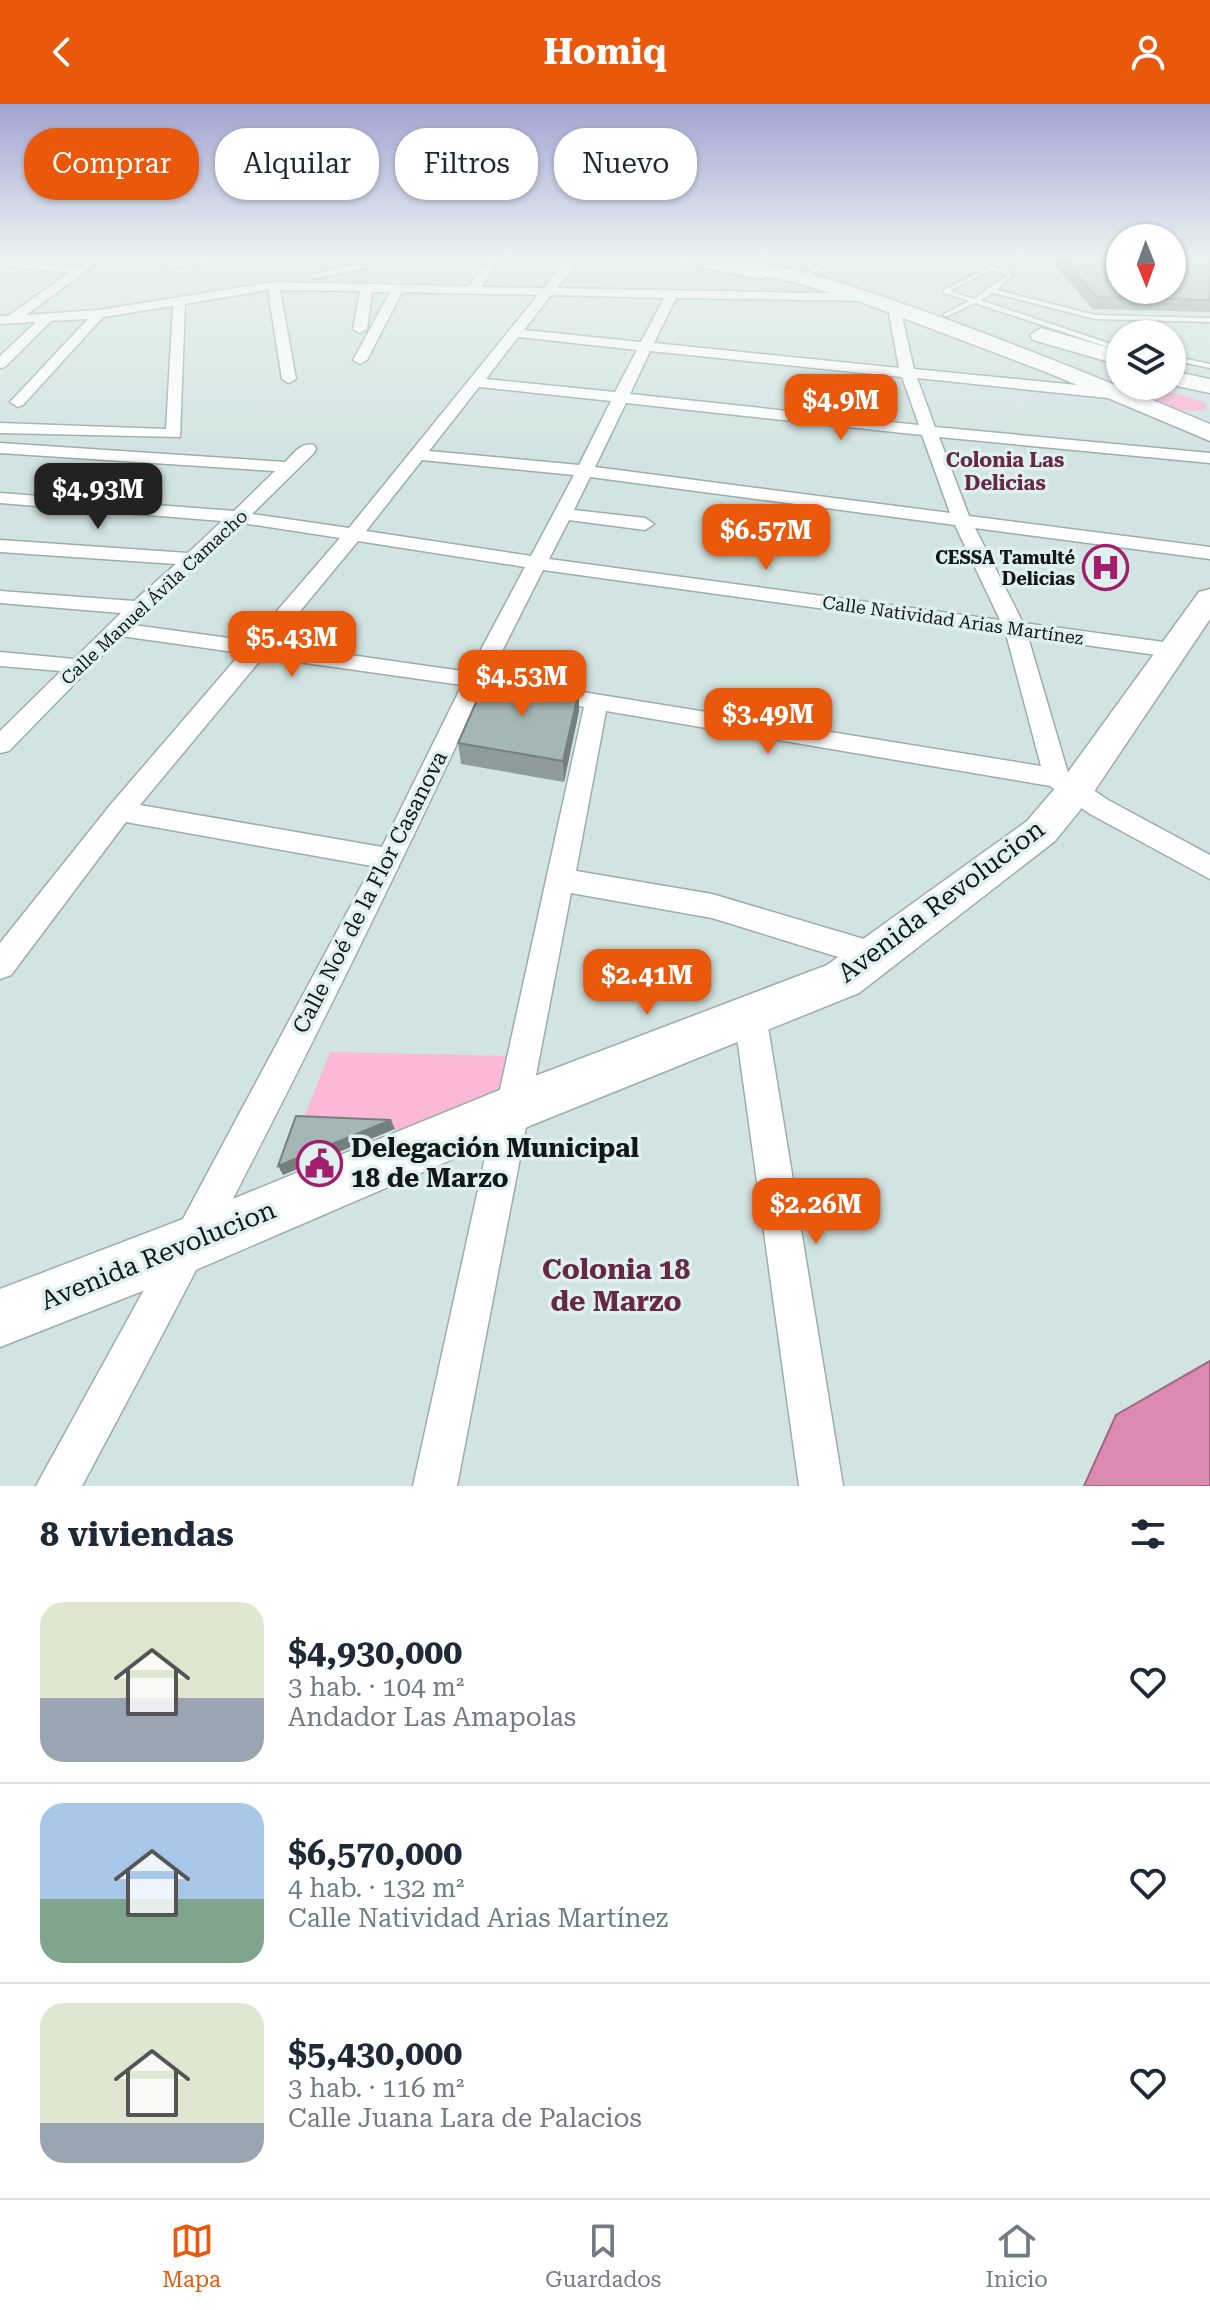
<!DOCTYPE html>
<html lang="es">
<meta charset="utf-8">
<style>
body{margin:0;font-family:"Roboto Serif",serif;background:#f2f2f3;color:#1f2937;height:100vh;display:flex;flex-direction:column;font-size:30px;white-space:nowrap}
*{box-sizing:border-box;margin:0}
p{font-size:26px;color:#747a83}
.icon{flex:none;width:44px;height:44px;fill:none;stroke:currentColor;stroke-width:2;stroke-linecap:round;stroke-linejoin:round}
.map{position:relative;height:1382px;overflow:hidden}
.sheet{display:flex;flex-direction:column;background:#fff;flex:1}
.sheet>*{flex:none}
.hud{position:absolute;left:24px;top:24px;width:800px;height:72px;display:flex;gap:16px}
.needle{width:52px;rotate:179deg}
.tools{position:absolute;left:1106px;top:120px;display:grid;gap:16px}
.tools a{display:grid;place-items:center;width:80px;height:80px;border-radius:50%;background:#fff;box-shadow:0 2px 6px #0004;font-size:40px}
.price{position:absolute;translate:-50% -68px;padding:0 18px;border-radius:16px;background:#ea580c;color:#fff;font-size:26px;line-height:52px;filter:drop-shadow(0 2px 4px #0008)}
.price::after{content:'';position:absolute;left:50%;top:48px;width:24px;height:18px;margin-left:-12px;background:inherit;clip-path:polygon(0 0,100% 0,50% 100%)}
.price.selected{background:#222;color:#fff}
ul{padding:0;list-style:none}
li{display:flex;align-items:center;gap:24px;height:200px;padding:0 40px}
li+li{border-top:2px solid #e0e1e3}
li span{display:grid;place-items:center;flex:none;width:224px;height:160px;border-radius:24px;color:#555}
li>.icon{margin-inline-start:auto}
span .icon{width:96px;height:96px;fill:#fffc;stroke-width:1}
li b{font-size:34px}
h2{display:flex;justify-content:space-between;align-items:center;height:96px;padding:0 40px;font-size:34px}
.chip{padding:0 28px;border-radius:32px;background:#fff;box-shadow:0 2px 6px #0004;font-size:28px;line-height:72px}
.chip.selected{background:#ea580c;color:#fff}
header{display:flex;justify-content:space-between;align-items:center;height:104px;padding:0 40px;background:#ea580c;color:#fff;font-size:36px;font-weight:700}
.tabs{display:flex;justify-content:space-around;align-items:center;height:112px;border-top:2px solid #e0e1e3;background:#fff;font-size:22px;color:#747a83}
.tabs a{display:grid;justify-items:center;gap:4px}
.tabs .selected{color:#ea580c}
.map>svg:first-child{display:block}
.green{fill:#fbb9d7}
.water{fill:#dd8ab2;stroke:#a06884;stroke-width:2}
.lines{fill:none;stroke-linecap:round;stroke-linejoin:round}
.lane-casing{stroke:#9cadab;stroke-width:3}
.street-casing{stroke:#9cadab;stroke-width:3}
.secondary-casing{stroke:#9cadab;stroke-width:3}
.primary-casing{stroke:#9cadab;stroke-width:3}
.lane{fill:#fff;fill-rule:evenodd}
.street{fill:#fff;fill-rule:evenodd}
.secondary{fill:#fff;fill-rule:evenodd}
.primary{fill:#fff;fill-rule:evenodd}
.wall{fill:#8e9d9b}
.shaded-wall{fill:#74807e}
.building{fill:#a5b7b4;stroke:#74807e;stroke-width:2}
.labels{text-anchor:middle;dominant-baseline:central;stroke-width:7;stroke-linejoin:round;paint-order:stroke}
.far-poi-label{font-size:18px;font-weight:bold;fill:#121817;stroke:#dff1ee;text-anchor:end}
.far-street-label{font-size:18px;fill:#121817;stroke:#dff1ee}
.far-neighbourhood-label{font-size:20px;font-weight:bold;fill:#662748;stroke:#dff1ee}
.street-label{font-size:22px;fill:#121817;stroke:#dff1ee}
.near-street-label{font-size:26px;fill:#121817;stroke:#dff1ee}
.near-poi-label{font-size:26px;font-weight:bold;fill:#121817;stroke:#dff1ee;text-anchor:start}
.near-neighbourhood-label{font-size:28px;font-weight:bold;fill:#662748;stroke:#dff1ee}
</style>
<header><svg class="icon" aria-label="back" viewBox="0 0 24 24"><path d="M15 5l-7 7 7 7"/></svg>Homiq<svg class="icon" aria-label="person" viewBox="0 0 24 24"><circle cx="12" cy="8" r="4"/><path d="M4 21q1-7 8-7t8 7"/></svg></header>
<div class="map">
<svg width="1210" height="1382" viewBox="0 0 1210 1382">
<rect width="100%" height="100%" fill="#d2e4e1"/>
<g class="green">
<path d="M 1114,277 L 1120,278 L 1120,282 C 1149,282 1178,289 1206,299 L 1207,305 C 1181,314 1133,288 1107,279 Z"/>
<path d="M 330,948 L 515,952 L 508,990 L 428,1027 L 301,1021 Z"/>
</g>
<path class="water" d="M 1210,1257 L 1210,1382 L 1084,1382 L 1116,1311 Z"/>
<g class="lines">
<defs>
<g id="lane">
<path d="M 785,152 L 826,158 L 838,152 L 846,152 L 809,171 L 807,168 L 821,161 Z"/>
<path d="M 990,162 L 1014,170 L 997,186 L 1095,211 L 1210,214 L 1210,218 L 1095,215 L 993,189 L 980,196 L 1120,243 L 1120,247 L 975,199 L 948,212 L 944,212 L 944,210 L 969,197 L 944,189 L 944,186 ZM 991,166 L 1007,171 L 974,195 L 950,187 Z"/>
<path d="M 1172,252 L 1210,260 L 1210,264 L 1172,256 Z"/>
</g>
<g id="street">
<path d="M 93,152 L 106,152 L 26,211 L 99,206 L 273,178 L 470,182 L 488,152 L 500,152 L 482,183 L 544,184 L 570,152 L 582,152 L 557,184 L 868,190 L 872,191 L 872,197 L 676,194 L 654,239 L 899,264 L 888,204 L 894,200 L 900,204 L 914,265 L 1117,285 L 1125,290 L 1117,295 L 917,274 L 935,323 L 1210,349 L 1210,359 L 939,333 L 969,412 L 1210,443 L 1210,455 L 975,424 L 1023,519 L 1171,539 L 1182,546 L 1171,553 L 1028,533 L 1068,669 L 1108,696 L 1210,751 L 1210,775 L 1090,710 L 1050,682 L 606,607 L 576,767 L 712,790 L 874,838 L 885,842 L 889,851 L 885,860 L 874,864 L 712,814 L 571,789 L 457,1382 L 413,1382 L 584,603 L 537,594 L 533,589 L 537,584 L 545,582 L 1041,662 L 1006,530 L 543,466 L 490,571 L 499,573 L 502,578 L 499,583 L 483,584 C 358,854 223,1119 82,1382 L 36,1382 L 177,1126 L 372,762 L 126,718 L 11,871 L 0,875 L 0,839 L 111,700 L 241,549 L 121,532 L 9,647 L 0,649 L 0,627 L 61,567 L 0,562 L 0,548 L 74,555 L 121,509 L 0,499 L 0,487 L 134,497 L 176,460 L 0,448 L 0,436 L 188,449 L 222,417 L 0,399 L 0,389 L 234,407 L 275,367 L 0,349 L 0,339 L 285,358 C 294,349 301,338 314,341 L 316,345 L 314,349 L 252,410 L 349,424 L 538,191 L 402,188 L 367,256 L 360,260 L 353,256 L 390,188 L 372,188 L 367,225 L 360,229 L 353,225 L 360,187 L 280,186 L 296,275 L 289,279 L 282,275 L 268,186 L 185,200 L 180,333 L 0,329 L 0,319 L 166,325 L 173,202 L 103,213 L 23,301 L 18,303 L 10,298 L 88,215 L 51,217 L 5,263 L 0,264 L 0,252 L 36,218 L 0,220 L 0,212 L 8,212 L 69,169 L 4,162 L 0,161 L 0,157 L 78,162 ZM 551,191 L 664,194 L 641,238 L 524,226 ZM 518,233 L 637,246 L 615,288 L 486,275 ZM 650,247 L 902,273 L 919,321 L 630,290 ZM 479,283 L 611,297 L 579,361 L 429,347 ZM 626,299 L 922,331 L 950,409 L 595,363 ZM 422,356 L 574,371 L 531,452 L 366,427 ZM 590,373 L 955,421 L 1000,516 L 549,455 L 569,416 L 645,426 L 654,420 L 645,414 L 574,406 ZM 242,419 L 340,434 L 251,537 L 133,521 ZM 358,437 L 525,463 L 469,568 L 273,540 ZM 263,553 L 462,581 L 382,743 L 140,701 Z"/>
<path d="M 218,152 L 254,152 L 248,155 L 168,164 L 162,161 L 168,158 Z"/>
<path d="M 395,152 L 419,152 L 315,175 L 309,171 Z"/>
<path d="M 750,897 L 761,901 L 766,911 L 843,1382 L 799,1382 L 734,911 L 739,901 Z"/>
</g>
<g id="secondary">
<path d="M 659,152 L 693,152 L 762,165 L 771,170 L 762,175 L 667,157 Z"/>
<path d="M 1210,485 L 1210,515 L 1089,695 L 1055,737 L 859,889 L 532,1021 L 191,1168 L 0,1243 L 0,1185 L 191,1112 L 514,980 L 827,861 L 1027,717 L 1063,675 L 1199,488 Z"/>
</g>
<g id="primary">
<path d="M 689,152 C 776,152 862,185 943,214 C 1033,247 1121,283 1210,320 L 1210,337 L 1051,270 L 861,198 L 797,179 L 692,156 Z"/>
<path d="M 1041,224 L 1120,247 L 1120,261 L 1033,236 L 1030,231 Z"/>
<path d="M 1172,267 L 1210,275 L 1210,289 L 1172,281 Z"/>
</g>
</defs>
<use href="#lane" class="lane-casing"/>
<use href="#street" class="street-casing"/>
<use href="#secondary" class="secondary-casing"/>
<use href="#primary" class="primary-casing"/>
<use href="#lane" class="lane"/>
<use href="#street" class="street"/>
<use href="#secondary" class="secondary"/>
<use href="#primary" class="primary"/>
</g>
<g class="wall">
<path d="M 1047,152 L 1210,152 L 1210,208 L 1093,205 Z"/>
<path d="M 579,607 L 564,678 L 461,660 L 458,639 Z"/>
</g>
<g class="shaded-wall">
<path d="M 579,586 L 579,607 L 564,678 L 563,657 Z"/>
<path d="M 391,1016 L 395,1025 L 283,1071 L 278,1062 Z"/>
</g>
<g class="building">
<path d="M 1060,152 L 1120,152 L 1120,186 L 1172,186 L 1172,152 L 1210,152 L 1210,196 L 1097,193 Z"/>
<path d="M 489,569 L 579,586 L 563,657 L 458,639 Z"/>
<path d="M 296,1012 L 391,1016 L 278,1062 Z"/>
</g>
<linearGradient id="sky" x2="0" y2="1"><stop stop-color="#a3a3d2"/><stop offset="0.44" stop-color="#ebf3f2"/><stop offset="1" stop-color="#ebf3f2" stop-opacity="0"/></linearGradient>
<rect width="1210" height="346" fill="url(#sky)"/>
<defs>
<symbol id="hospital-ring" viewBox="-11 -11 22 22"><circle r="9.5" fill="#dff1ee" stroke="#a31f6d" stroke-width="1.5"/><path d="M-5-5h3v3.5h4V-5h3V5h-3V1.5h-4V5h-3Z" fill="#a31f6d"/></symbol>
<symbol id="civic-ring" viewBox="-11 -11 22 22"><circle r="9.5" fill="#dff1ee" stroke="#a31f6d" stroke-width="1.5"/><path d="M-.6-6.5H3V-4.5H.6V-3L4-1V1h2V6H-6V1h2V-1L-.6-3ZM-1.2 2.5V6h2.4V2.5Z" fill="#a31f6d"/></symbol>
</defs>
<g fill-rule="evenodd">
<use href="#hospital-ring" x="1080" y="438" width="51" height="51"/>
<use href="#civic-ring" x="294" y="1034" width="51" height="51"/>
</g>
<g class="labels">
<g class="far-poi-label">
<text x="1075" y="453">CESSA Tamulté<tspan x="1075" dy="21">Delicias</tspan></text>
</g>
<g class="far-street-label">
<text transform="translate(154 493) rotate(-43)">Calle Manuel Ávila Camacho</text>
<text transform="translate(953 516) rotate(8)">Calle Natividad Arias Martínez</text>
</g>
<g class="far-neighbourhood-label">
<text x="1005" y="356">Colonia Las<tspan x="1005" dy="23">Delicias</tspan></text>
</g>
<g class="street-label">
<text transform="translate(370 788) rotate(-63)">Calle Noé de la Flor Casanova</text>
</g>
<g class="near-street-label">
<text transform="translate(941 797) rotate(-37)">Avenida Revolucion</text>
<text transform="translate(158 1151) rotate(-22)">Avenida Revolucion</text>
</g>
<g class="near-poi-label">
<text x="351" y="1044">Delegación Municipal<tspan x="351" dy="30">18 de Marzo</tspan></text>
</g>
<g class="near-neighbourhood-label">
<text x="616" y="1165">Colonia 18<tspan x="616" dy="32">de Marzo</tspan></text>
</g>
</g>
</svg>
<div class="tools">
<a><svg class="needle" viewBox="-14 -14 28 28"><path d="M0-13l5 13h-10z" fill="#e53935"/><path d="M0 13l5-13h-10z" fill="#747a83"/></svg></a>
<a><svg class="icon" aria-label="layers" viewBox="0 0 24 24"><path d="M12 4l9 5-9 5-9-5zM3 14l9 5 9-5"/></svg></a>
</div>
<b class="price" style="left:841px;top:338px">$4.9M</b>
<b class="price selected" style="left:98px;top:427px">$4.93M</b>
<b class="price" style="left:766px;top:468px">$6.57M</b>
<b class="price" style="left:292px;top:575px">$5.43M</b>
<b class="price" style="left:522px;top:614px">$4.53M</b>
<b class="price" style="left:768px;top:652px">$3.49M</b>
<b class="price" style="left:647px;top:913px">$2.41M</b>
<b class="price" style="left:816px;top:1142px">$2.26M</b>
<div class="hud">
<a class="chip selected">Comprar</a>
<a class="chip">Alquilar</a>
<a class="chip">Filtros</a>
<a class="chip">Nuevo</a>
</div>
</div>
<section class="sheet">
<h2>8 viviendas<svg class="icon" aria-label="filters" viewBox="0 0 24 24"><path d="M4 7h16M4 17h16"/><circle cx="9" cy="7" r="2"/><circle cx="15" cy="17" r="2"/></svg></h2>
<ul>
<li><span style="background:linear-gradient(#dfe7d0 60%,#9aa5b1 0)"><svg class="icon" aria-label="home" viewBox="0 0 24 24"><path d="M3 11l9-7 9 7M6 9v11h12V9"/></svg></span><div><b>$4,930,000</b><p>3 hab. · 104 m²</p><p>Andador Las Amapolas</p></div><svg class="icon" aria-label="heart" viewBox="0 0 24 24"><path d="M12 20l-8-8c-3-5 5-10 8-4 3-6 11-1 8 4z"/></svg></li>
<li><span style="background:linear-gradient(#a9c7e8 60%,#7fa58c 0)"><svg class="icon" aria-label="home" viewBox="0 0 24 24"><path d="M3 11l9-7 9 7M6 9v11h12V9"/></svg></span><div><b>$6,570,000</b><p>4 hab. · 132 m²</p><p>Calle Natividad Arias Martínez</p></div><svg class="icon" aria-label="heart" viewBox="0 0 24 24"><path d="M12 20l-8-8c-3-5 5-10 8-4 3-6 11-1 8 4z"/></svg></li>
<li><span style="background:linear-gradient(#dfe7d0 75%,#9aa5b1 0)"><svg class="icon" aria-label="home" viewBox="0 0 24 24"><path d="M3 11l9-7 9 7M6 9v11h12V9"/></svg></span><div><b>$5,430,000</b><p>3 hab. · 116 m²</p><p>Calle Juana Lara de Palacios</p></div><svg class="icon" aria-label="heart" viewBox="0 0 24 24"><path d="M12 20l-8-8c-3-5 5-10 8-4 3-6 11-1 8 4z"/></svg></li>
</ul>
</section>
<nav class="tabs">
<a class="selected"><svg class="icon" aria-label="map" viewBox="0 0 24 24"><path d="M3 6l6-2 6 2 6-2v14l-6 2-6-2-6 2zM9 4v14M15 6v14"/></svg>Mapa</a>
<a><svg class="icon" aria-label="saved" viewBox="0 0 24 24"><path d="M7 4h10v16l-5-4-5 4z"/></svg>Guardados</a>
<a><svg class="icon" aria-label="home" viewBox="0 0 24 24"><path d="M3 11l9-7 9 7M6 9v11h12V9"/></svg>Inicio</a>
</nav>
